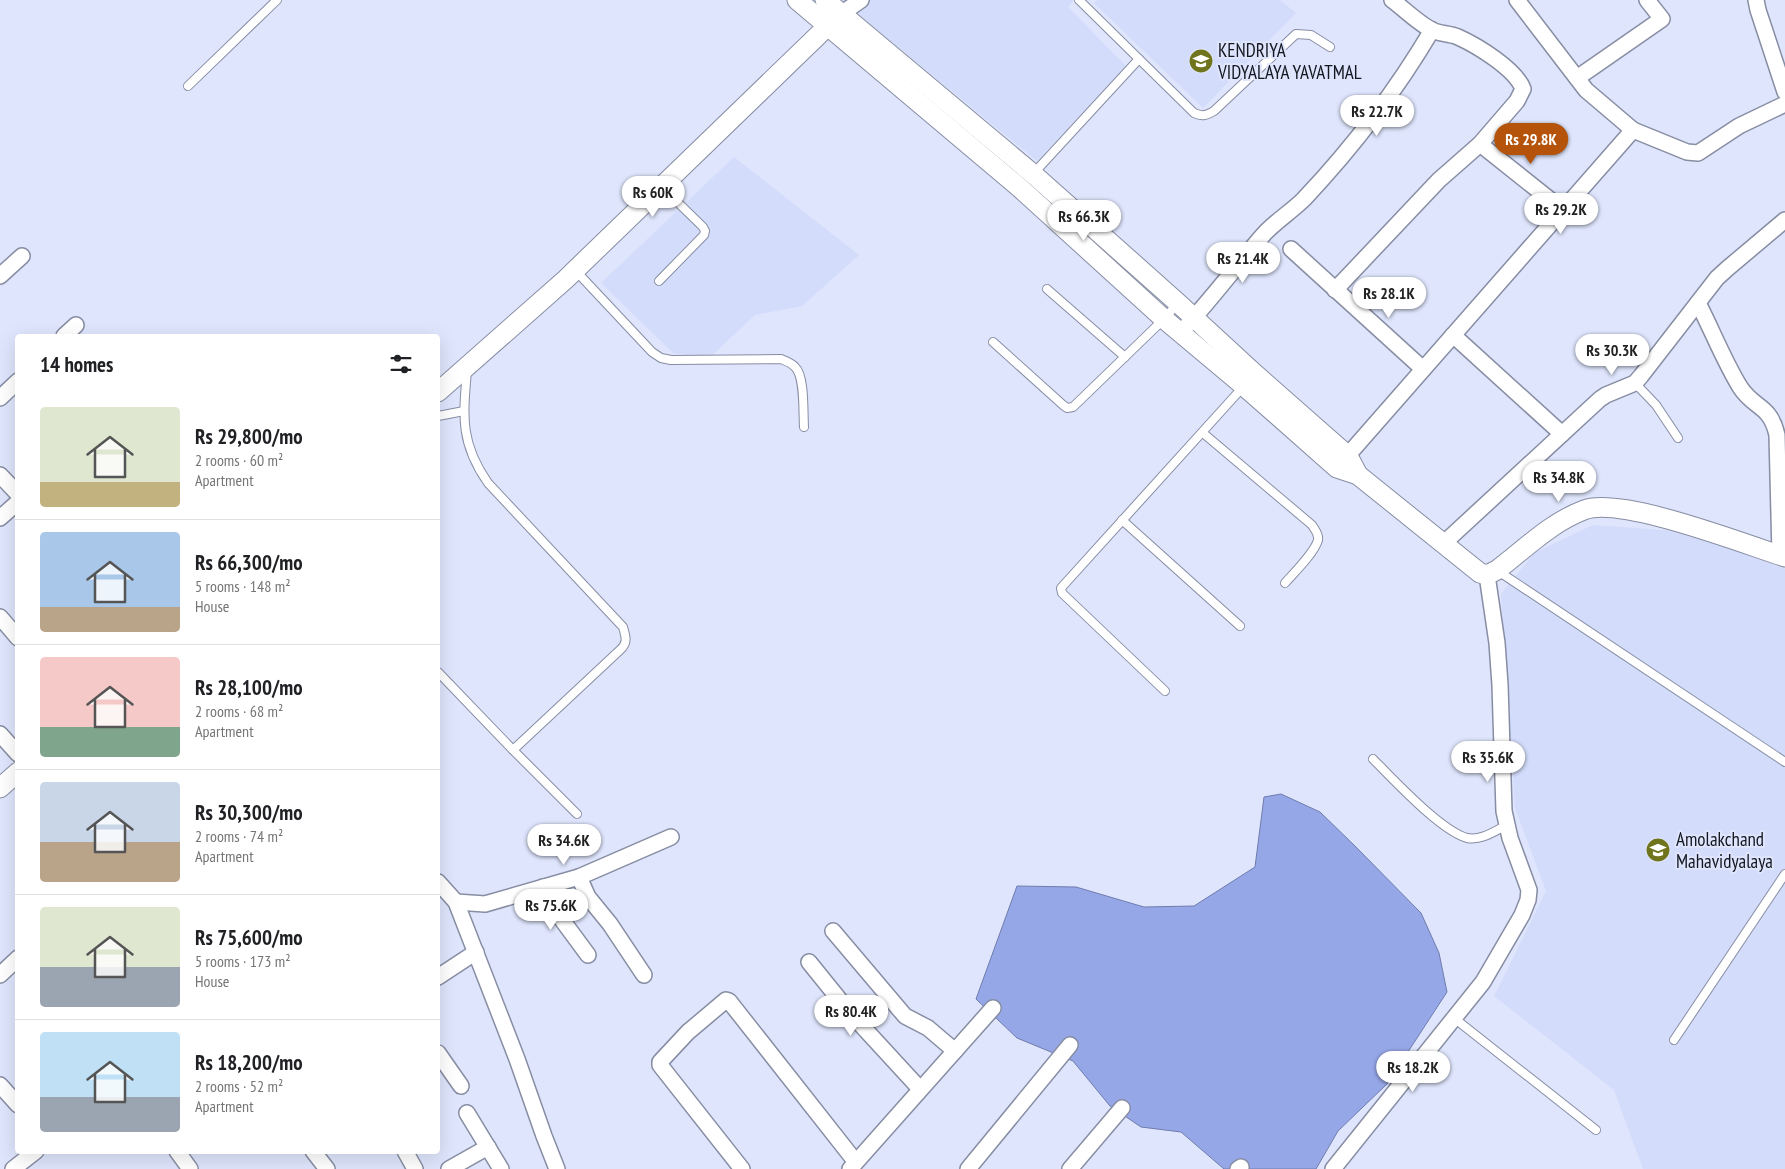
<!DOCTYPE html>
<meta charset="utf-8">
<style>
body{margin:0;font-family:"PT Sans Narrow",sans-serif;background:#f2f2f2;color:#202124;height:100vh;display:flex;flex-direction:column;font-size:19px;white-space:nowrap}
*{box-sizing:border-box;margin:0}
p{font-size:16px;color:#757577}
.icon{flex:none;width:28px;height:28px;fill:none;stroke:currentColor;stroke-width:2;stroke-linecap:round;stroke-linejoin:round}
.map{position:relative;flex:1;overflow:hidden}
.sheet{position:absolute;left:15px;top:334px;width:425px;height:820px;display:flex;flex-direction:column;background:#fff;border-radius:5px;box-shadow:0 5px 20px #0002}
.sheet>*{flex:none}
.price{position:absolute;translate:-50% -42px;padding:0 11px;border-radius:18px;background:#fff;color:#222;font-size:16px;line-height:32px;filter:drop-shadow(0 1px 2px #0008)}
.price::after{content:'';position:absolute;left:50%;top:30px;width:15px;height:11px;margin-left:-8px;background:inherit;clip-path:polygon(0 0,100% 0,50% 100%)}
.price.current{background:#b45309;color:#fff}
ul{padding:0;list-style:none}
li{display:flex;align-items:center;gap:15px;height:125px;padding:0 25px}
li+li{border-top:1px solid #e0e0e0}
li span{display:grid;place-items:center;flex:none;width:140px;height:100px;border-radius:5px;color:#555}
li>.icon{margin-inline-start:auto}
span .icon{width:60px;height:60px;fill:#fffc;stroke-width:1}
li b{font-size:21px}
h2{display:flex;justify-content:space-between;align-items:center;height:60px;padding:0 25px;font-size:21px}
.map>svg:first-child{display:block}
.built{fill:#d3dcfb}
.water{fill:#96a7e8;stroke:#6f7cac}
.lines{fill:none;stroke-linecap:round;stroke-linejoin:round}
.service-casing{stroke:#878da3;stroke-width:10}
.minor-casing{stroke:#878da3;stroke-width:18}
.tertiary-casing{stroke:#878da3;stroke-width:21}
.service{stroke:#fff;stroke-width:8}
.minor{stroke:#fff;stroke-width:15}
.tertiary{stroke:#fff;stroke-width:19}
.labels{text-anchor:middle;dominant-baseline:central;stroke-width:4;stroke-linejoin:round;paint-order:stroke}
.poi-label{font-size:19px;fill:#14171f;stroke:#dee5fc;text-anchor:start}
</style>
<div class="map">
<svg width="1785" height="1169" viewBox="0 0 1785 1169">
<rect width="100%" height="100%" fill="#dee5fc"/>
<g class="built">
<path d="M 841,0 L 1074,0 L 1068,7 L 1126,66 L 1037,161 Z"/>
<path d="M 1097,0 L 1280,0 L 1296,13 L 1203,108 L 1094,3 Z"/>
<path d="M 734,157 L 859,255 L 802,306 L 755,315 L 709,358 L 673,353 L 601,283 Z"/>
<path d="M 1593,525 L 1690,532 L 1785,569 L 1785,1169 L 1643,1169 L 1614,1090 L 1494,996 L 1546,891 L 1515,808 L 1501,594 L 1534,553 Z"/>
</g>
<path class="water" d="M 1281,794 L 1320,812 L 1355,846 L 1421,913 L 1439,953 L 1447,992 L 1387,1084 L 1338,1131 L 1316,1169 L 1224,1169 L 1181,1132 L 1141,1127 L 1110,1106 L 1073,1061 L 1017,1038 L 976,999 L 1017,886 L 1076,887 L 1144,907 L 1194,906 L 1255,867 L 1264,797 Z"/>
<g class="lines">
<defs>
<g id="service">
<path d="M 1079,0 L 1139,59"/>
<path d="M 188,86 L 277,0"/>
<path d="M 1033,174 L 1139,59 L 1194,113 C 1203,117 1207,115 1214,111 L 1296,34 L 1311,35 L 1330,47"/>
<path d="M 575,270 L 652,352 L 661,358 L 671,360 L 781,359 C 786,361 792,363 795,367 C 805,376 803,412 804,427"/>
<path d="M 659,281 L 704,235 L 705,231 L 703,227 L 662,187"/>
<path d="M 1047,289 L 1125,357"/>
<path d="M 993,342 L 1063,405 L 1067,408 L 1073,407 L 1164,319 L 1178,303"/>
<path d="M 1635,383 L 1656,405 L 1678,438"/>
<path d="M 438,416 L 464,411"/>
<path d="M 1203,433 L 1312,525 C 1315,530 1319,534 1318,540 C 1315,552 1294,573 1285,583"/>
<path d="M 1122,520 L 1240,626"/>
<path d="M 1498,571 L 1785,762"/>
<path d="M 438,672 L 513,750 L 620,650 C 628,643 626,637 623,627 L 488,483 C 460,443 463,417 467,370"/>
<path d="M 1165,691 L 1062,593 L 1061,588 L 1243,387"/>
<path d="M 513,750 L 577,814"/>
<path d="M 1373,759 C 1394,780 1440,830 1467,838 C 1481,841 1495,831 1507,825"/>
<path d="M 1454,1018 L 1596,1130"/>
<path d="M 1674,1040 L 1785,874"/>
</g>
<g id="minor">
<path d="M 1756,0 L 1758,10 L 1785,92"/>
<path d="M 841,14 L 861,0"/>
<path d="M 1577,78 L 1662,19 L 1647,0"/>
<path d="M 1633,130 L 1687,152 L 1698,153 L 1739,126 L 1785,104"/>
<path d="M 1480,144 L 1563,210"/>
<path d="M 1291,249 L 1423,369"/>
<path d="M 0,276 L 22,256"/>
<path d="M 1335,290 L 1439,180 L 1480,144 L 1517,101 L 1523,89 C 1516,69 1476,45 1458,37 C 1449,33 1439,34 1432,30 C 1419,24 1403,8 1392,0"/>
<path d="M 1698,303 C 1712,330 1724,361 1740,387 C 1754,409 1770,404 1777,435 L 1780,555"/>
<path d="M 1181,332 C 1210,301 1236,266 1264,234 C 1276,221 1292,211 1304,199 C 1353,147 1396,91 1432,30"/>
<path d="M 1453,335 L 1562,434"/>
<path d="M 64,336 L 76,325"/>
<path d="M 0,398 L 18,381"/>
<path d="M 1341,463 L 1633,130 L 1586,90 L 1517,0"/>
<path d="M 0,475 L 18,494"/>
<path d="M 0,518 L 18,502"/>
<path d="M 1444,543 L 1600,399 L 1606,395 L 1635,383 L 1641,376 L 1717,278 L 1728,268 L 1785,220"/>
<path d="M 0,617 L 18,638"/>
<path d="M 0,734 L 18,754"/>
<path d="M 579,877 L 588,897 L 610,924 L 644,975"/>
<path d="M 438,882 L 456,902 L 517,1059 L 544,1136 L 557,1169"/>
<path d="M 543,887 L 557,913 L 588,955"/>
<path d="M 456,902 L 485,904 L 579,877 L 671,837"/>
<path d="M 833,931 L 905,1016 L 928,1028 L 955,1051"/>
<path d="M 809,962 L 851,1014 L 920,1089"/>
<path d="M 0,975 L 18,958"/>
<path d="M 438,977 L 476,952"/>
<path d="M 438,1053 L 461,1086"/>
<path d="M 0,1085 L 18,1105"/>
<path d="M 467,1113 L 501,1169"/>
<path d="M 177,1151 L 190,1169"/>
<path d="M 313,1151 L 327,1169"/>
<path d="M 405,1151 L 415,1169"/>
<path d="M 13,1169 L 36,1151"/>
<path d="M 449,1169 L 488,1147"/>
<path d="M 742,1169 L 660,1065 L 660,1062 L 688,1032 L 726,1000 L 729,1001 L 855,1161"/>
<path d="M 850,1169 L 993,1008"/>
<path d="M 968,1169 L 1070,1045"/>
<path d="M 1070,1169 L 1122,1108"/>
<path d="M 1238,1169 L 1241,1167"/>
<path d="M 1333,1169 L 1483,982 L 1522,915 L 1528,900 L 1529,890 L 1510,838 L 1504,811 L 1500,685 L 1497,643 L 1487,575"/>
</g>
<g id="tertiary">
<path d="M 797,0 L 1020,188 L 1164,319 L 1244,386 L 1337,468 L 1358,475 L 1480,573 L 1487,575 L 1497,570 C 1525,549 1550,523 1584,510 C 1621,496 1744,544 1785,557"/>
<path d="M 825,0 L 1033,174 L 1178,303 L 1255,374 L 1348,456 L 1358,475"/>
<path d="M 438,392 L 566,279 L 836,18"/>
<path d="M 0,788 L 18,772"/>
</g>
</defs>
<use href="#service" class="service-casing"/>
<use href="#minor" class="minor-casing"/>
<use href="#tertiary" class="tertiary-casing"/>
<use href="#service" class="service"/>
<use href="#minor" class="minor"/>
<use href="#tertiary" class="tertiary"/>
</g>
<defs>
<symbol id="school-disc" viewBox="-11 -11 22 22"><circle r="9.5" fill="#70751d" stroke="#dee5fc"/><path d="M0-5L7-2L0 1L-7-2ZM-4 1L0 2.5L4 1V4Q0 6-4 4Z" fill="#fff"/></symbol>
<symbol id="university-disc" viewBox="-11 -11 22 22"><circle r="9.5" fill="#70751d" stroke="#dee5fc"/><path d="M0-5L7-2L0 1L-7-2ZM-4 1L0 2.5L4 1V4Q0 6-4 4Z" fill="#fff"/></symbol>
</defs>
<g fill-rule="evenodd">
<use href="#school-disc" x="1187" y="47" width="28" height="28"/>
<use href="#university-disc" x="1644" y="836" width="28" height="28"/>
</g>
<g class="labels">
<g class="poi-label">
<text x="1218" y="50">KENDRIYA<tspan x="1218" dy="22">VIDYALAYA YAVATMAL</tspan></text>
<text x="1676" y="839">Amolakchand<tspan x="1676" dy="22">Mahavidyalaya</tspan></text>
</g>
</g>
</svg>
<b class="price" style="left:1377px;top:137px">Rs 22.7K</b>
<b class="price current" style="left:1531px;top:165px">Rs 29.8K</b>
<b class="price" style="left:653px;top:218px">Rs 60K</b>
<b class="price" style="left:1561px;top:235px">Rs 29.2K</b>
<b class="price" style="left:1084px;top:242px">Rs 66.3K</b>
<b class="price" style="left:1243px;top:284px">Rs 21.4K</b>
<b class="price" style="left:1389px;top:319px">Rs 28.1K</b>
<b class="price" style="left:1612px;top:376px">Rs 30.3K</b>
<b class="price" style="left:1559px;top:503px">Rs 34.8K</b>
<b class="price" style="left:1488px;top:783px">Rs 35.6K</b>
<b class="price" style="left:564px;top:866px">Rs 34.6K</b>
<b class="price" style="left:551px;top:931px">Rs 75.6K</b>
<b class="price" style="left:851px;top:1037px">Rs 80.4K</b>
<b class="price" style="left:1413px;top:1093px">Rs 18.2K</b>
<section class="sheet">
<h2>14 homes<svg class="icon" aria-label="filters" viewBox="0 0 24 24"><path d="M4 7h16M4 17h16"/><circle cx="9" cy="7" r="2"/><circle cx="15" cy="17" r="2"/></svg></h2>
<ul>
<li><span style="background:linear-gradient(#dfe7d0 75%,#c2b280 0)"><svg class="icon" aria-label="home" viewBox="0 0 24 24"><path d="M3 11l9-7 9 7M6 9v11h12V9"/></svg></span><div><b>Rs 29,800/mo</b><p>2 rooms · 60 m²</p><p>Apartment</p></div></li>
<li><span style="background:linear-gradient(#a9c7e8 75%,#b9a48a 0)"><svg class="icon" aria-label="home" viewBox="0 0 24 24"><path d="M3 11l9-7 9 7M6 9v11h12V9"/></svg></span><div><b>Rs 66,300/mo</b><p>5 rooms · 148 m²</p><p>House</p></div></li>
<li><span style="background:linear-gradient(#f6c9c9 70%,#7fa58c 0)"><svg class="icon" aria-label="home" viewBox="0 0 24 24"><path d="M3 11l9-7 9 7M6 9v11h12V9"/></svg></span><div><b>Rs 28,100/mo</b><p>2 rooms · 68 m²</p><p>Apartment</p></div></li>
<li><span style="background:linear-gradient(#c9d6e8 60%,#b9a48a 0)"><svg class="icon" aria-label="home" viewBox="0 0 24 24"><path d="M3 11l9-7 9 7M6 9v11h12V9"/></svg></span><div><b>Rs 30,300/mo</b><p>2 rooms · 74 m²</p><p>Apartment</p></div></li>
<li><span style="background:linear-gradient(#dfe7d0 60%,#9aa5b1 0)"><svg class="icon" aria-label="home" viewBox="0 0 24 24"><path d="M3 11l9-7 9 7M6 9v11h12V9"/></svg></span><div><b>Rs 75,600/mo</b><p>5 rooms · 173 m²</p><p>House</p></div></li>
<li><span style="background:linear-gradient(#bfe0f5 65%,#9aa5b1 0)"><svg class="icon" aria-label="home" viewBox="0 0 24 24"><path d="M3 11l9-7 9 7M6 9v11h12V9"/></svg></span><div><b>Rs 18,200/mo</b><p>2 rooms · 52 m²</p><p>Apartment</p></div></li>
</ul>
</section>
</div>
